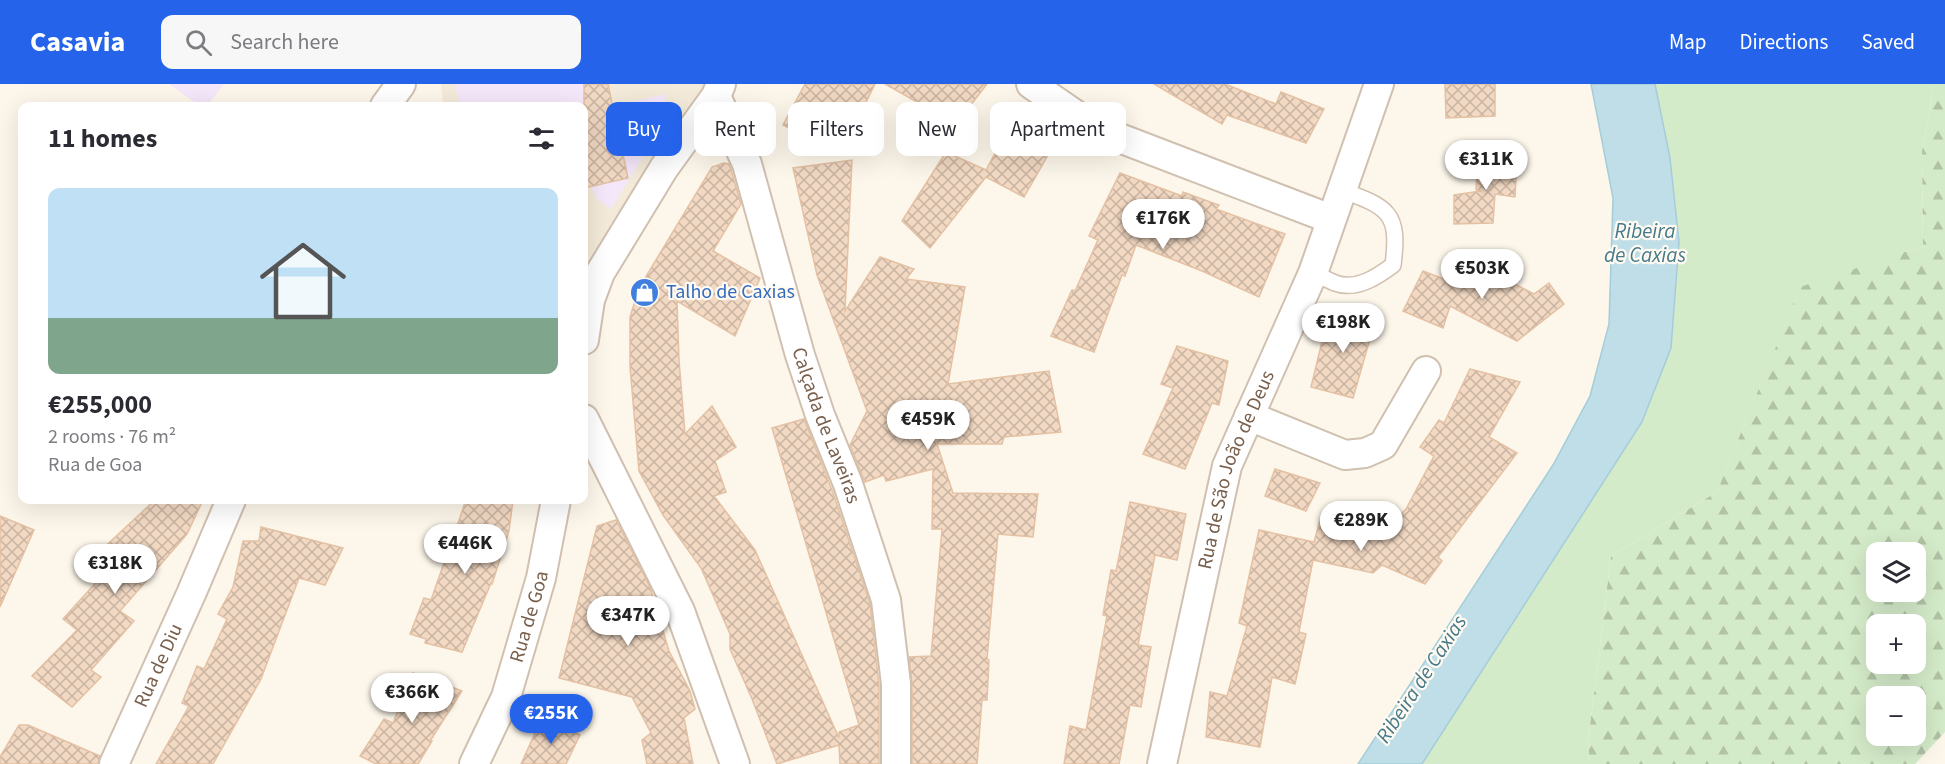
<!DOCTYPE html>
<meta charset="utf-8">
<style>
body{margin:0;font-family:"Source Sans 3",sans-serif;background:#f7f7f7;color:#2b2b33;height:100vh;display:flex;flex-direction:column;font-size:22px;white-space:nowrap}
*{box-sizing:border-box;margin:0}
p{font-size:20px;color:#7c7c81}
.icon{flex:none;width:33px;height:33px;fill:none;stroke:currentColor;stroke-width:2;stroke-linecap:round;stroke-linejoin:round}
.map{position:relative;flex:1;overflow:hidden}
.sheet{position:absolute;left:18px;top:18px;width:570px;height:402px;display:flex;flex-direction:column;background:#fff;border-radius:12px;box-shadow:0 6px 24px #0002}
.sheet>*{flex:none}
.guide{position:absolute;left:606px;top:18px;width:570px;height:54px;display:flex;gap:12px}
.tools{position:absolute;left:1866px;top:458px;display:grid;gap:12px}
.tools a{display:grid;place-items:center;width:60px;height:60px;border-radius:12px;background:#fff;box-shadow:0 6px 24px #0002;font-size:30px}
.price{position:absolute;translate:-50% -51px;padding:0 14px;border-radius:21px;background:#fff;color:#222;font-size:20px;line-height:39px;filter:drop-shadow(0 2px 3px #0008)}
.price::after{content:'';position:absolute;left:50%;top:36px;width:18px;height:14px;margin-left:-9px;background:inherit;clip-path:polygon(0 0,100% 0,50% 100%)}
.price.current{background:#2563eb;color:#fff}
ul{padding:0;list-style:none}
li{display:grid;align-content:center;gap:12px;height:318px;padding:0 30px}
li+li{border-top:2px solid #e1e1e2}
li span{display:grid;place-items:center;height:186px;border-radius:12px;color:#555}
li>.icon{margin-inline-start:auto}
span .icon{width:108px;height:108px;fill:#fffc;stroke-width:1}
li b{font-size:26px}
h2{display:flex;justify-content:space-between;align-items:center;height:72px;padding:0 30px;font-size:26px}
.chip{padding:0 21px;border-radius:12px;background:#fff;box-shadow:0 6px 24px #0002;font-size:21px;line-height:54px}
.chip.current{background:#2563eb;color:#fff}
header{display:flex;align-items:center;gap:36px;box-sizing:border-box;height:84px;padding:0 30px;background:#2563eb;color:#fff}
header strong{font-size:28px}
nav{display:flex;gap:33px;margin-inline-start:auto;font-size:21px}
.search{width:420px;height:54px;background:#f7f7f7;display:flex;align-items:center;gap:15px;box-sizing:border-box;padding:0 21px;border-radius:12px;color:#7c7c81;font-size:22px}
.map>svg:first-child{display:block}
.residential{fill:#f4ead9}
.education{fill:#f4e7f9}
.grass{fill:#d4ebc9}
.forest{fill:url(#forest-firs);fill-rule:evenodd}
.water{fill:#bfdee7;stroke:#a5cdd9;stroke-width:1.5}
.building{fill:url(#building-cross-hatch);stroke:#e5c1a3;stroke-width:1.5}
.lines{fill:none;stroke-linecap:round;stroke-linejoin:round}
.lane-casing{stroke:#d0c0af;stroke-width:18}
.street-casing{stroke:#d0c0af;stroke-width:32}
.lane{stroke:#fff;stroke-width:15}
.street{stroke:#fff;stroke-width:28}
.labels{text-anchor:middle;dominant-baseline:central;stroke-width:4.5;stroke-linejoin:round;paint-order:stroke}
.shop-label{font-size:20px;fill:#366cbe;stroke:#fffbf2;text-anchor:start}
.street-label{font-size:20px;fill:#79604d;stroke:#fffbf2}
.water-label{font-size:21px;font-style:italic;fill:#477a8b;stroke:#fffbf2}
</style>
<header>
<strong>Casavia</strong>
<div class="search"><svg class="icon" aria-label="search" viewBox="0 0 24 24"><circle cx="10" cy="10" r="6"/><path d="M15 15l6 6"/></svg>Search here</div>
<nav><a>Map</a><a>Directions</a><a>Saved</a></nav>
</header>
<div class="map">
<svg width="1945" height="680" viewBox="0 0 1945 680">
<defs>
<pattern id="forest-firs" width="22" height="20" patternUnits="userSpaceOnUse" patternTransform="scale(1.5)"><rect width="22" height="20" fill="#d4ebc9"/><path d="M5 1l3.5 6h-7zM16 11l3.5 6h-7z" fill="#b1c2a5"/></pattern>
<pattern id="building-cross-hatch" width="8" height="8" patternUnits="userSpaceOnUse" patternTransform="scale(1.5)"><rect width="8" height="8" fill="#f2d9c3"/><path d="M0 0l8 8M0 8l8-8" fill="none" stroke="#c9b3a1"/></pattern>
</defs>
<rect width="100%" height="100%" fill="#fdf7eb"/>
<path class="residential" d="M 441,0 L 736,0 L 713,38 L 620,162 L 592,234 L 584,286 L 584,22 L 443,22 Z"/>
<g class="education">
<path d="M 169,0 L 224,0 L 207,22 L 200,22 Z"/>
<path d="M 455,0 L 608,0 L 613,22 L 666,10 L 664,23 L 652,55 L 640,78 L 611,125 L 597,115 L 591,103 L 584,104 L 584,22 L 460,22 Z"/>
</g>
<path class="grass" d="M 1655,0 L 1934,0 L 1922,67 L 1923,162 L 1800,204 L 1717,408 L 1611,472 L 1588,658 L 1590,680 L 1422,680 L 1642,338 L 1671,264 L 1670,74 Z"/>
<path class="forest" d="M 1934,0 L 1945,0 L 1945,648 L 1915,680 L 1590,680 L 1588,658 L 1611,472 L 1717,408 L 1800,203 L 1923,162 L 1922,67 ZM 1876,468 L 1916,468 L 1916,507 L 1876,507 ZM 1876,540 L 1916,540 L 1916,579 L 1876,579 ZM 1876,612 L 1916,612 L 1916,651 L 1876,651 Z"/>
<path class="water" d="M 1591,0 L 1655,0 L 1670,74 L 1679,158 L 1671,264 L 1642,338 L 1422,680 L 1358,680 L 1553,381 L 1590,312 L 1609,240 L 1613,114 Z"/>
<g class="building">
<path d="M 584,0 L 608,0 L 628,94 L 584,104 Z"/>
<path d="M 805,0 L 875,0 L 840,71 L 783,41 Z"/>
<path d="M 885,0 L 987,0 L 956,40 Z"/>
<path d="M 1154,0 L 1225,0 L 1276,20 L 1281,8 L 1324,25 L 1306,59 L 1227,31 L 1222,40 Z"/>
<path d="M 1445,0 L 1495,0 L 1495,32 L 1446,34 Z"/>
<path d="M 1008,45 L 1052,64 L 1024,113 L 986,93 L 930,164 L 902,137 L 946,68 L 986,86 Z"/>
<path d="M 1478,74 L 1517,76 L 1515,113 L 1495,110 L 1493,139 L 1454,140 L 1454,111 L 1481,107 L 1476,106 Z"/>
<path d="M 852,76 L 845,227 L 880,173 L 914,185 L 906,195 L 965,203 L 948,300 L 1049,287 L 1061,348 L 1004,353 L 1002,360 L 937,360 L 953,409 L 1038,410 L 1033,453 L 998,450 L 987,575 L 989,576 L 987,616 L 982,616 L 977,680 L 912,680 L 912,600 L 909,573 L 931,572 L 942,445 L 932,445 L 933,385 L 886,397 L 884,391 L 865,398 L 850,361 L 867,327 L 817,191 L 793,84 Z"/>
<path d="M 724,79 L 729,80 L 731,86 L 741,120 L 713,167 L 760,194 L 735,252 L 677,217 L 679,276 L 685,350 L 712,322 L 736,363 L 715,377 L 726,408 L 714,412 L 755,466 L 839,654 L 839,648 L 859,641 L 772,344 L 804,335 L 832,406 L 870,520 L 879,601 L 879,680 L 840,680 L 839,661 L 777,680 L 752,615 L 730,565 L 730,550 L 701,484 L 663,431 L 639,387 L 630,283 L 630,233 L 635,217 L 642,199 L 712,83 Z"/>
<path d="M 1120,89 L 1182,112 L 1183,108 L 1219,121 L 1216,125 L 1285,150 L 1259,213 L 1202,187 L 1136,161 L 1125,192 L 1122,191 L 1094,268 L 1051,252 L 1072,206 L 1075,207 L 1098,156 L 1089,152 Z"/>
<path d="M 1461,172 L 1534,210 L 1549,199 L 1564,220 L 1517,257 L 1450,222 L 1443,244 L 1403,227 L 1423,187 L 1449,197 Z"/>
<path d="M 1342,225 L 1376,234 L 1353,314 L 1311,303 L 1326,241 L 1337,240 Z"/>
<path d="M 1177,262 L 1228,277 L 1219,321 L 1212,319 L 1185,385 L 1143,370 L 1173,304 L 1161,300 Z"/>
<path d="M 1470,285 L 1520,298 L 1489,353 L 1517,369 L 1438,473 L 1442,477 L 1425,500 L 1382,481 L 1373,489 L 1313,476 L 1299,548 L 1306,550 L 1295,600 L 1272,593 L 1260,663 L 1206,653 L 1210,608 L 1227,612 L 1247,542 L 1239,539 L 1259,446 L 1314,458 L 1322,429 L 1389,442 L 1406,425 L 1434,372 L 1420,363 L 1439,336 L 1444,339 Z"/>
<path d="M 1275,385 L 1320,399 L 1306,427 L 1265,412 Z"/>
<path d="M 155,416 L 203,416 L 187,450 L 120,527 L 134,537 L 91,586 L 101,593 L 72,623 L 32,592 L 77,546 L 63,535 L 110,483 L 96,471 Z"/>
<path d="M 466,416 L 513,416 L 509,447 L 492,500 L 491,499 L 462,568 L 425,559 L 426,555 L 410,550 L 424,514 L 431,516 Z"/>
<path d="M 1130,418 L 1186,430 L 1177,476 L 1155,471 L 1138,561 L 1151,563 L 1141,623 L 1130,621 L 1119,680 L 1064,680 L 1070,642 L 1086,646 L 1107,532 L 1103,531 L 1111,486 L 1116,487 Z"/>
<path d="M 0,432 L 34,446 L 0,523 Z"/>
<path d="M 616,436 L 650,503 L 669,567 L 690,607 L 695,625 L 684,634 L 693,680 L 647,680 L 642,656 L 651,649 L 632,613 L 559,594 L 597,442 Z"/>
<path d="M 261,443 L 343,464 L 325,501 L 299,494 L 261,595 L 213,680 L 156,680 L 189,622 L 182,619 L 197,582 L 204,585 L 227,535 L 218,530 L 233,503 L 243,457 L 259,457 Z"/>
<path d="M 413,589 L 462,607 L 430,657 L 432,657 L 418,680 L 376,680 L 360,672 L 384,635 L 393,639 Z"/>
<path d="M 541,636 L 580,651 L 566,680 L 521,680 Z"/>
<path d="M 19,641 L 28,641 L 100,672 L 98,680 L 0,680 L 0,673 Z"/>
</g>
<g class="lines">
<defs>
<path id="lane" d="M 1313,189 C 1320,192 1328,196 1335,199 C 1356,207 1377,193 1393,181 C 1400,128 1388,123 1341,106"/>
<g id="street">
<path d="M 1031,0 L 1096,45 L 1331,135"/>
<path id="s1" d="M 716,12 L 747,80 L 800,271 L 820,331 L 848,400 L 886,516 L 896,600 L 896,680"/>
<path d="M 385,22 L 401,0"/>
<path d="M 584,256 L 590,216 L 600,189 L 664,84 L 716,12 L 721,0"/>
<path d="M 1249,332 L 1345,371 L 1365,369 L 1383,361 L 1426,287"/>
<path d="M 584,335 L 680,527 L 735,680"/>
<path id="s2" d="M 114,680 L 191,510 L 231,416"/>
<path id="s3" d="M 474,680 L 506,613 L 541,494 L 556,416"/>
<path id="s4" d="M 1162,680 L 1227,382 L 1313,189 L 1379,0"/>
</g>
</defs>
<use href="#lane" class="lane-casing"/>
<use href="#street" class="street-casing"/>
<use href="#lane" class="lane"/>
<use href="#street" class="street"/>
</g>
<defs>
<symbol id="shop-disc" viewBox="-11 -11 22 22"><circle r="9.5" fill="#3f7fe0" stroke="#fffbf2"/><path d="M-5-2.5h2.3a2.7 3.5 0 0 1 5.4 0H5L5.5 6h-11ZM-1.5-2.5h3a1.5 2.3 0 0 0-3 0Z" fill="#fff"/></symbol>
</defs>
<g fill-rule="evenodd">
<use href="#shop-disc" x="628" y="192" width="33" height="33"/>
</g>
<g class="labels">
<g class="shop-label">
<text x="666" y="208">Talho de Caxias</text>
</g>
<g class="street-label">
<text stroke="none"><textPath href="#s1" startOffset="348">Calçada de Laveiras</textPath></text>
<text stroke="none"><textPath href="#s4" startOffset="304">Rua de São João de Deus</textPath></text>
<text stroke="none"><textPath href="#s3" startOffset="158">Rua de Goa</textPath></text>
<text stroke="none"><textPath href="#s2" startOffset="108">Rua de Diu</textPath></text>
</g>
<g class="water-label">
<text x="1645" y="147">Ribeira<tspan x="1645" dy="24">de Caxias</tspan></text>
<text transform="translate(1421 595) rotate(-57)">Ribeira de Caxias</text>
</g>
</g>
</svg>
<div class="tools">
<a><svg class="icon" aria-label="layers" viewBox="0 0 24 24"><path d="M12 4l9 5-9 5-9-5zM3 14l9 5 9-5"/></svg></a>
<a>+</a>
<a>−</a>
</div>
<b class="price" style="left:1486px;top:107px">€311K</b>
<b class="price" style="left:1163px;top:166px">€176K</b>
<b class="price" style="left:1482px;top:216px">€503K</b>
<b class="price" style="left:1343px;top:270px">€198K</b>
<b class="price" style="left:928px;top:367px">€459K</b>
<b class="price" style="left:1361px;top:468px">€289K</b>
<b class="price" style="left:465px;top:491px">€446K</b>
<b class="price" style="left:115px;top:511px">€318K</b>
<b class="price" style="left:628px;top:563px">€347K</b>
<b class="price" style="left:412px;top:640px">€366K</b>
<b class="price current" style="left:551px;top:661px">€255K</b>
<div class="guide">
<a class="chip current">Buy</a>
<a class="chip">Rent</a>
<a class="chip">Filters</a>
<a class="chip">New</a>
<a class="chip">Apartment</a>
</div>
<section class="sheet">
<h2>11 homes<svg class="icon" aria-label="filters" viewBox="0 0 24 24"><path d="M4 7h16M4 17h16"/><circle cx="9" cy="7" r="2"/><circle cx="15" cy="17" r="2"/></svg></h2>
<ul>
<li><span style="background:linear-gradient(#bfe0f5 70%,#7fa58c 0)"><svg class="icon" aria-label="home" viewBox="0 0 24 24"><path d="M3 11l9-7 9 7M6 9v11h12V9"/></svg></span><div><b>€255,000</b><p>2 rooms · 76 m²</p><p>Rua de Goa</p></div></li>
</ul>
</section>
</div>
